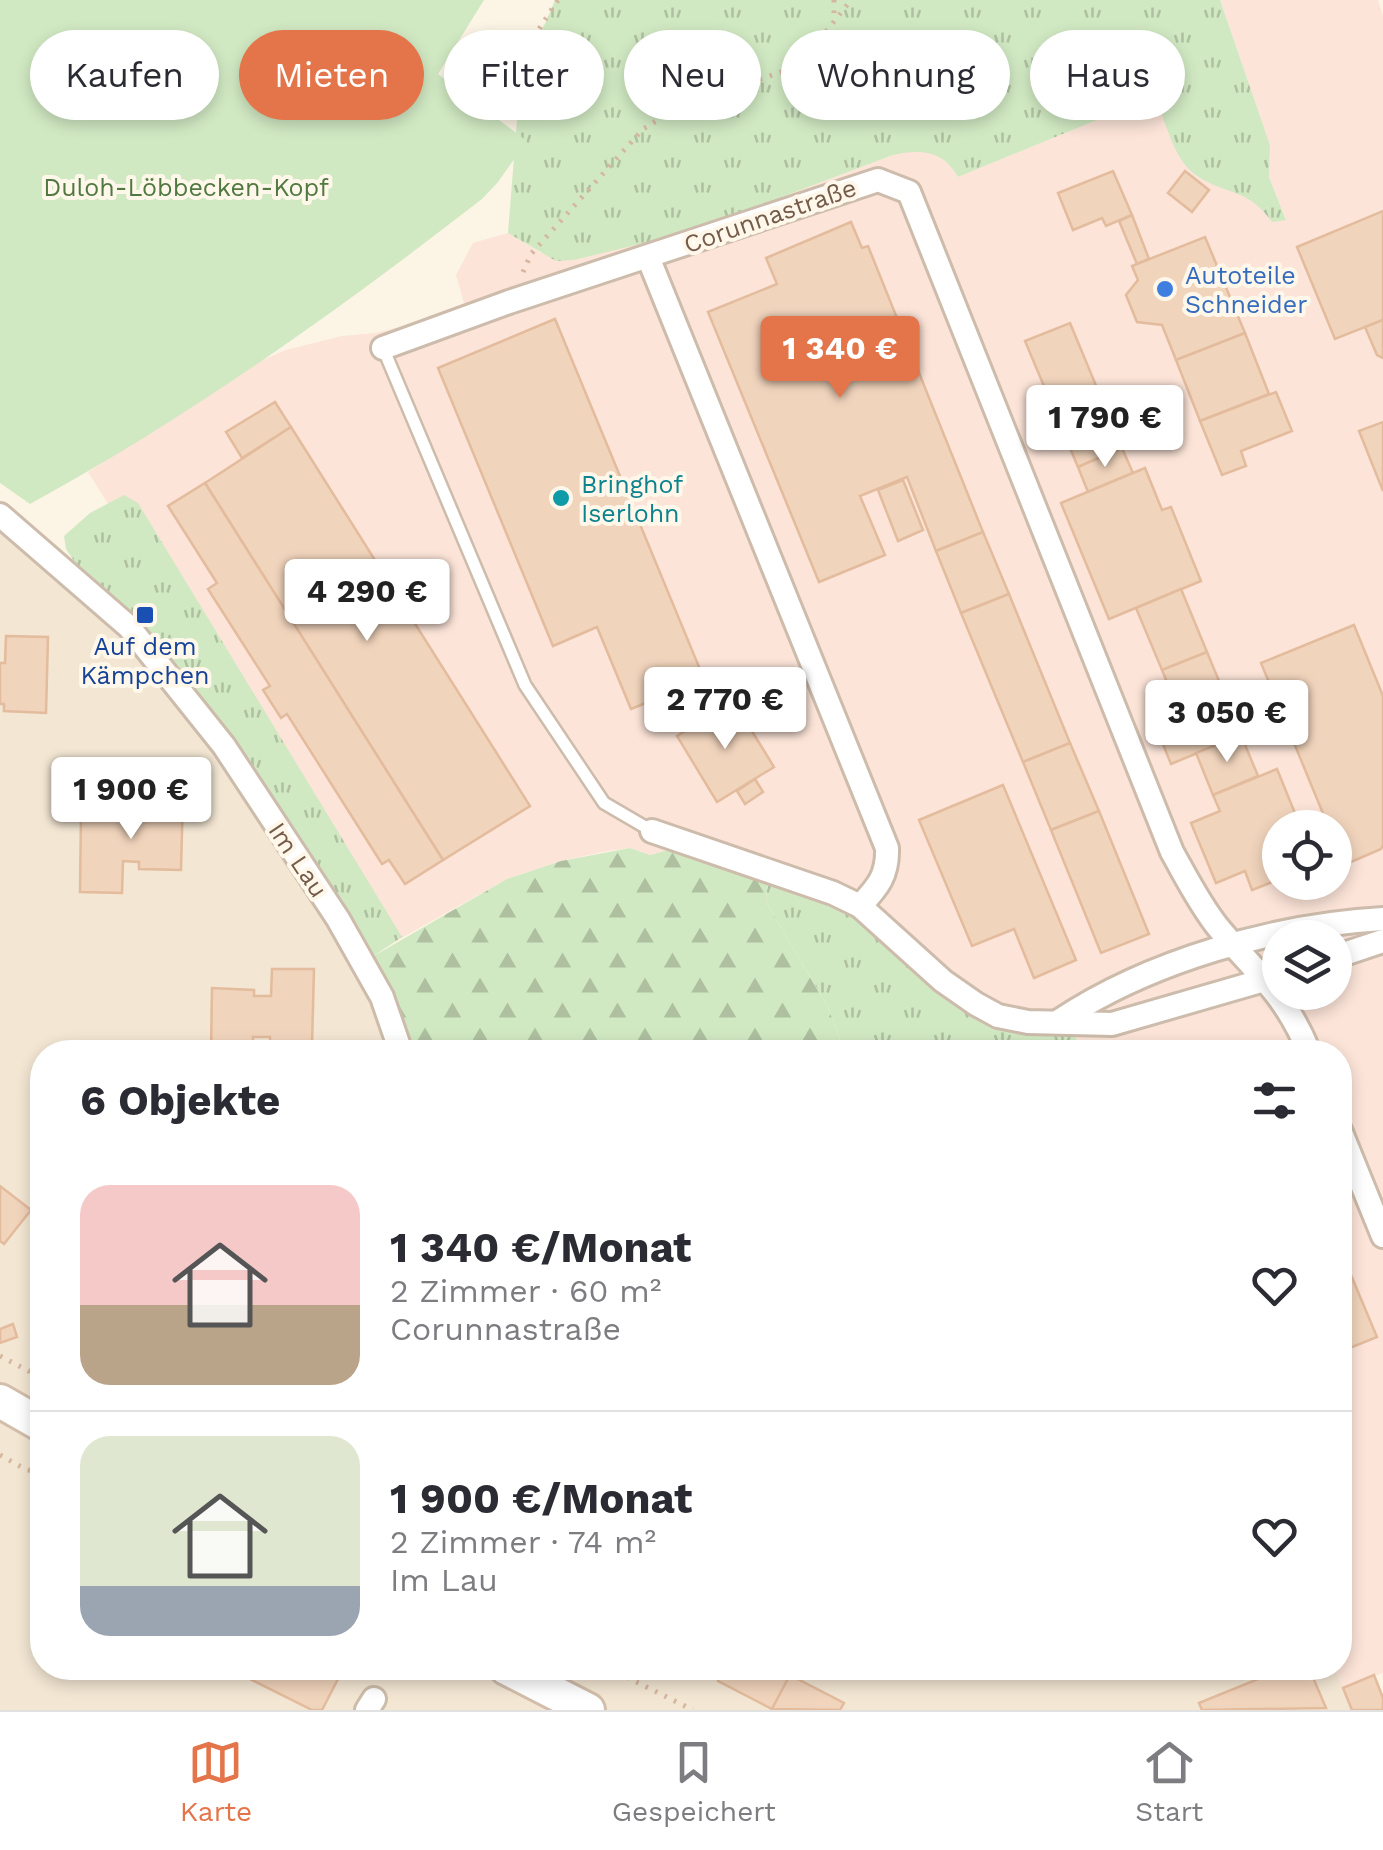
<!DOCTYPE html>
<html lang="de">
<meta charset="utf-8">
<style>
body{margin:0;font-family:"Work Sans",sans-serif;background:#f2f2f3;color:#2b2b33;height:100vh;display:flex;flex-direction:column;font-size:38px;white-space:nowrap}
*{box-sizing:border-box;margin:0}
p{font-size:32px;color:#7c7c81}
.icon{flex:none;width:55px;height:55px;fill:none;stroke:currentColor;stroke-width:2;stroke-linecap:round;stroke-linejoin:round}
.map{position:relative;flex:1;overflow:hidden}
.details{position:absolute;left:30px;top:1040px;width:1322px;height:640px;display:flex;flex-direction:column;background:#fff;border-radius:40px;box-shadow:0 5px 15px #0003}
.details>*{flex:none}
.banner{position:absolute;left:30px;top:30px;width:1325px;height:90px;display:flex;gap:20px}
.controls{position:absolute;left:1262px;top:810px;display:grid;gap:20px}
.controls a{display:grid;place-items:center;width:90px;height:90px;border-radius:50%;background:#fff;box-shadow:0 5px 15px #0003;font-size:50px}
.price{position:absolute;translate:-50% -85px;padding:0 22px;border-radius:10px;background:#fff;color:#222;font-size:32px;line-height:65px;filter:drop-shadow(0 2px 5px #0008)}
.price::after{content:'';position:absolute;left:50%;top:60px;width:30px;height:22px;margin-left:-15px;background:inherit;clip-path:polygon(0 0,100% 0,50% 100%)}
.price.on{background:#e4754b;color:#fff}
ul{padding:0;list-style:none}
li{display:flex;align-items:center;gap:30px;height:250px;padding:0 50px}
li+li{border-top:2px solid #e1e1e2}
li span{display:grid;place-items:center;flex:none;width:280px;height:200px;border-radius:30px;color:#555}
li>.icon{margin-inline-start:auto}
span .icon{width:120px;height:120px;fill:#fffc;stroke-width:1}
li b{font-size:42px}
h2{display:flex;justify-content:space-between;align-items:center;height:120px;padding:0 50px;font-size:42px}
.chip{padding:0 35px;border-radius:45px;background:#fff;box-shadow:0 5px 15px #0003;font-size:35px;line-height:90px}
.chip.on{background:#e4754b;color:#fff}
.tab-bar{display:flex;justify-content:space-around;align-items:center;height:140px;border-top:2px solid #e1e1e2;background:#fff;font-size:28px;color:#7c7c81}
.tab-bar a{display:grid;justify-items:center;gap:5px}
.tab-bar .on{color:#e4754b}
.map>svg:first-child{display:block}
.residential{fill:#f3e6d3}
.commercial{fill:#fce4d8;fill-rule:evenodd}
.grass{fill:url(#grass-tufts)}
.forest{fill:url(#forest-firs)}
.green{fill:#d1e9c3}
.building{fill:#f1d4bc;stroke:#e3bb9d;stroke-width:2.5}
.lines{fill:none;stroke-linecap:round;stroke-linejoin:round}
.service-casing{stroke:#cdbcab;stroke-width:16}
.minor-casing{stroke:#cdbcab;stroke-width:28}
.secondary-casing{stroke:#d2beab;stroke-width:38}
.path{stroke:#d5b79f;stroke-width:5;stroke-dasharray:2.5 8;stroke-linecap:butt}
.service{stroke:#fff;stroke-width:11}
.minor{stroke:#fff;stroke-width:22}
.secondary{stroke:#fff;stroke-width:32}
.shop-dot{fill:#3f7fe0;stroke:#fff8ea;stroke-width:4}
.culture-dot{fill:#0f9aa8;stroke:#fff8ea;stroke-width:4}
.transit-dot{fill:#1a4fb4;stroke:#fff8ea;stroke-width:4}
.labels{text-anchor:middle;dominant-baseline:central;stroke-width:8;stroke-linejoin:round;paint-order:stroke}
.park-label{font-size:25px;fill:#507942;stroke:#fff8ea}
.street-label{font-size:25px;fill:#745b4a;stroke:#fff8ea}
.shop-label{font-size:25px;fill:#366cbe;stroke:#fff8ea;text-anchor:start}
.culture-label{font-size:25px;fill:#0d838f;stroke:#fff8ea;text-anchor:start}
.transit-label{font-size:25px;fill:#164399;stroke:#fff8ea}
</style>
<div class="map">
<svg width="1383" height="1710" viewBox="0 0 1383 1710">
<defs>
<pattern id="grass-tufts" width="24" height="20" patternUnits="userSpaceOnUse" patternTransform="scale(2.5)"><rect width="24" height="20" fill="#d1e9c3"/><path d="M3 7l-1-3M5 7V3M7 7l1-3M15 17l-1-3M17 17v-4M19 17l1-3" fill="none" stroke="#aec0a0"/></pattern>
<pattern id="forest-firs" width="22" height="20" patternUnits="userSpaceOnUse" patternTransform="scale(2.5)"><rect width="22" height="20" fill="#d1e9c3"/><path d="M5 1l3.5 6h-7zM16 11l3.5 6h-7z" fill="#aec0a0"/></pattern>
</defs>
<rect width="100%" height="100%" fill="#fcf4e4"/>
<path class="residential" d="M 0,522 L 156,665 L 282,843 L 359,967 L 397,1052 L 42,1052 L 42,1668 L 1335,1668 L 1352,1710 L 0,1710 Z"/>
<path class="commercial" d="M 1220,0 L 1378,0 L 1383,16 L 1383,1673 L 1343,1688 L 1335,1668 L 1340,1668 L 1340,1052 L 1081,1052 L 1074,1032 L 1035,1034 L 993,1024 L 794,887 L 668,850 L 650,855 L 630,848 L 607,851 L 561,861 L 507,879 L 387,946 L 88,472 L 265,359 L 286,350 L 342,336 L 376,333 L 466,310 L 456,275 L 473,243 L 508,233 L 541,253 L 689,232 L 893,155 L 915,150 L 935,154 L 952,166 L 958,177 L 1155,96 L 1203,179 L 1243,194 L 1264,210 L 1272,221 L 1286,219 L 1269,177 L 1270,145 ZM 1280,828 L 1335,828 L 1335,882 L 1280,882 ZM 1280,938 L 1335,938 L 1335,992 L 1280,992 Z"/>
<g class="grass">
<path d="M 555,0 L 1220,0 L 1270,145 L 1269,177 L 1286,220 L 1272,222 C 1247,186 1221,195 1193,173 C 1173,157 1165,120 1155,96 L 958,177 C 943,150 920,149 893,155 L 689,232 L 574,260 L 556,261 L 508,233 L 522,57 L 545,24 Z"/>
<path d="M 124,495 L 138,503 L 402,937 L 372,957 L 249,765 L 183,672 L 84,576 L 66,549 L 64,536 L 90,513 Z"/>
<path d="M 768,880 L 850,912 L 993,1024 L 1035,1034 L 1074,1032 L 1081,1052 L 844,1052 L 828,1007 L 766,902 Z"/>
</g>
<path class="forest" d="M 630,848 L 650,855 L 668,850 L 768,880 L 766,902 L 828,1007 L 844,1052 L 409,1052 L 372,957 L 507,879 L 561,861 Z"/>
<path class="green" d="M 0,0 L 484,0 L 438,74 L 527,141 L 498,182 L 482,199 C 339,310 190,417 30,504 L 0,483 Z"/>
<g class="building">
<path d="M 1113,171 L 1132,215 L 1106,226 L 1102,218 L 1073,230 L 1058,193 Z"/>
<path d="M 1185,171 L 1209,190 L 1192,212 L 1168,193 Z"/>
<path d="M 1383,211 L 1383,320 L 1335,339 L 1297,247 Z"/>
<path d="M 1132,215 L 1149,259 L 1137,264 L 1119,221 Z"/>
<path d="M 851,222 L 862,248 L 868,246 L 983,532 L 936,551 L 907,477 L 860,496 L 885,555 L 819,582 L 708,312 L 777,284 L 766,258 Z"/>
<path d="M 1205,237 L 1245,333 L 1176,360 L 1162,325 L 1137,322 L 1126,295 L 1138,280 L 1132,266 Z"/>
<path d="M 555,319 L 704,679 L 631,709 L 597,627 L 553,646 L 438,368 Z"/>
<path d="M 1383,320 L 1383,358 L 1377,355 L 1365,327 Z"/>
<path d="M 1070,323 L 1122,448 L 1078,467 L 1025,341 Z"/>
<path d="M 1245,333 L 1269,394 L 1200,421 L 1176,360 Z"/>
<path d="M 1276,392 L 1292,431 L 1241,451 L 1246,466 L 1222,475 L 1200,421 Z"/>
<path d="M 275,402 L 291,427 L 242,458 L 226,432 Z"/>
<path d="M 1383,422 L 1383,491 L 1359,431 Z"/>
<path d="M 291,427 L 530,806 L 443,860 L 205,483 Z"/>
<path d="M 1122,448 L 1133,473 L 1088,492 L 1078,467 Z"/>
<path d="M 1145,468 L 1162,510 L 1171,507 L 1201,581 L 1109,619 L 1061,503 Z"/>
<path d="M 903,480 L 923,530 L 898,541 L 878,490 Z"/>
<path d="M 205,483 L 443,860 L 405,884 L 389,860 L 382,864 L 287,714 L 281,718 L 263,690 L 270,686 L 208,589 L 217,583 L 168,506 Z"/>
<path d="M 983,532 L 1009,594 L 961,613 L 936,551 Z"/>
<path d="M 1181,589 L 1207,652 L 1162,670 L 1136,608 Z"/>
<path d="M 1009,594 L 1070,743 L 1023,762 L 961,613 Z"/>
<path d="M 1354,625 L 1383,696 L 1383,845 L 1381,849 L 1344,865 L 1335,843 L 1335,828 L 1329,828 L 1261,663 Z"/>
<path d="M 6,636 L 48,637 L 46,713 L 4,711 L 4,704 L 0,704 L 0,663 L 5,663 Z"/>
<path d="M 1207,652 L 1224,693 L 1179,712 L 1162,670 Z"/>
<path d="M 1243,685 L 1260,727 L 1171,764 L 1154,722 Z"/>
<path d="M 734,702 L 774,767 L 717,802 L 677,736 Z"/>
<path d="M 1241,735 L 1258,776 L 1213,795 L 1196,753 Z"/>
<path d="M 1070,743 L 1099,811 L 1051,830 L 1023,762 Z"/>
<path d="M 1277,769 L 1301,828 L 1280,828 L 1280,879 L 1252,890 L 1245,871 L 1216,883 L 1191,823 L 1220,811 L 1213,795 Z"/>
<path d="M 755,779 L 763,792 L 745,804 L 737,791 Z"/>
<path d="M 1003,785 L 1076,960 L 1034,978 L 1014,929 L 972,946 L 919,820 Z"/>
<path d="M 141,793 L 183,794 L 181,870 L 139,869 L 139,862 L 123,861 L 122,893 L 80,892 L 81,813 L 123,814 L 123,821 L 140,821 Z"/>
<path d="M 1099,811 L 1149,934 L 1101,953 L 1051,830 Z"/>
<path d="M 272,969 L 314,969 L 312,1045 L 270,1044 L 270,1037 L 253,1037 L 253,1052 L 211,1052 L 212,988 L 254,990 L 254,996 L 271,996 Z"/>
<path d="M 0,1186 L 31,1210 L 4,1244 L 0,1241 Z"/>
<path d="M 1340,1249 L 1377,1337 L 1340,1352 Z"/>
<path d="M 13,1324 L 17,1337 L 0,1343 L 0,1329 Z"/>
<path d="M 228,1668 L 321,1668 L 339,1677 L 322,1710 L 312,1710 Z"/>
<path d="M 725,1668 L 776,1668 L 790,1675 L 772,1709 L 718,1681 Z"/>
<path d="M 1285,1668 L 1309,1668 L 1326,1708 L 1202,1710 L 1199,1703 Z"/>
<path d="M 790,1675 L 844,1703 L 840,1710 L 772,1709 Z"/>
<path d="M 1374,1675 L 1383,1698 L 1383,1710 L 1352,1710 L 1343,1688 Z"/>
</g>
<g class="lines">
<defs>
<path id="service" d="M 383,348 L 525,685 L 604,803 L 652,831"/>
<g id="minor">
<path d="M 648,257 L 887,848 C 888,875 878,887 860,906"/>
<path d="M 383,348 L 509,302 L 878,180 L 909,192 L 1172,852 C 1186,877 1199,903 1217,926 C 1256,974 1284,991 1309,1052"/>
<path d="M 0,515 L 129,627 L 224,746 L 338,919 L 382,997 L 401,1052"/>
<path d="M 652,831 L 833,893 L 860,906 L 943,981 L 976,1004 L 998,1016 L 1028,1022 L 1112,1024 L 1278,976"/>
<path d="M 1335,957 L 1383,941"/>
<path d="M 1059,1021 C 1149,961 1275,925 1383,919"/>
<path d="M 1340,1130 L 1383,1236"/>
<path d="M 367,1710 L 374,1699"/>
</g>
<g id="secondary">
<path d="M 0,1401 L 42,1425"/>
<path d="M 506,1668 L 588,1710"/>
</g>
</defs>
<use href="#service" class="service-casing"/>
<use href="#minor" class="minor-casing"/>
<use href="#secondary" class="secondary-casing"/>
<g class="path">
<path d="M 834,0 L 834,18"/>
<path d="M 522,55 L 558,0"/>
<path d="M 523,272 L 531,254 L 643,129 L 676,109 L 789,69 L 814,47 L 851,0"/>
<path d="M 0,1356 L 42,1378"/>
<path d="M 0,1455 L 25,1469 L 42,1474"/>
<path d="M 444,1668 L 451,1671 L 453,1668"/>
<path d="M 608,1668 L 693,1710"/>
</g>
<use href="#service" class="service"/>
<use href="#minor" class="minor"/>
<use href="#secondary" class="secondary"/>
</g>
<circle class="shop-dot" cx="1165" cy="289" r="10"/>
<circle class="culture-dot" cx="561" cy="498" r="10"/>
<rect class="transit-dot" x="135" y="605" width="20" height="20" rx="5"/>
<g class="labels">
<g class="park-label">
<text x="186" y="187">Duloh-Löbbecken-Kopf</text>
</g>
<g class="street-label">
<text transform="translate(770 216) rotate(-19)">Corunnastraße</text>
<text transform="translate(298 860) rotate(56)">Im Lau</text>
</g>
<g class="shop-label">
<text x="1185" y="275">Autoteile<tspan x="1185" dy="29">Schneider</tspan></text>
</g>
<g class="culture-label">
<text x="581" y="484">Bringhof<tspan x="581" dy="29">Iserlohn</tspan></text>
</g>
<g class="transit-label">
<text x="145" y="646">Auf dem<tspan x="145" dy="29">Kämpchen</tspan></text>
</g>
</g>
</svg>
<div class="controls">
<a><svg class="icon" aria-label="locate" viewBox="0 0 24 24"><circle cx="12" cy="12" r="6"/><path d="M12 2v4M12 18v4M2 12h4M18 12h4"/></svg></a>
<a><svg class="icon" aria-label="layers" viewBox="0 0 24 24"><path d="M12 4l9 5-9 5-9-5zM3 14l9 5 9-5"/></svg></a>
</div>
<b class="price on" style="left:840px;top:401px">1 340 €</b>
<b class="price" style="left:1105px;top:470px">1 790 €</b>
<b class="price" style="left:367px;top:644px">4 290 €</b>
<b class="price" style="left:725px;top:752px">2 770 €</b>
<b class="price" style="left:1227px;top:765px">3 050 €</b>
<b class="price" style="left:131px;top:842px">1 900 €</b>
<div class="banner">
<a class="chip">Kaufen</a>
<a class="chip on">Mieten</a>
<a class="chip">Filter</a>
<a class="chip">Neu</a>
<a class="chip">Wohnung</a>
<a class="chip">Haus</a>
</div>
<section class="details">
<h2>6 Objekte<svg class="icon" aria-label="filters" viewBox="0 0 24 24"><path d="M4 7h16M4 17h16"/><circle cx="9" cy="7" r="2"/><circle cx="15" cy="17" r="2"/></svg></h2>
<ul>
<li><span style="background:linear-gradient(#f6c9c9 60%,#b9a48a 0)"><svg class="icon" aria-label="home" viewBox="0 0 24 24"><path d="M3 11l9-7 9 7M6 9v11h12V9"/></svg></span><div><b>1 340 €/Monat</b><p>2 Zimmer · 60 m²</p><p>Corunnastraße</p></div><svg class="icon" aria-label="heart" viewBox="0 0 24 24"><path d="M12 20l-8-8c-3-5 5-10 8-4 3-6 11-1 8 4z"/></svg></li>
<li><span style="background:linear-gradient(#dfe7d0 75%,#9aa5b1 0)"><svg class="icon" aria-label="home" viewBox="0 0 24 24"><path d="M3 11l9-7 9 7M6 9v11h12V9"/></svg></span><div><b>1 900 €/Monat</b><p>2 Zimmer · 74 m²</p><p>Im Lau</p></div><svg class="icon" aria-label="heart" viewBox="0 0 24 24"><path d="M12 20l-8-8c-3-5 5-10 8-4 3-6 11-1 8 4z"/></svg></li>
</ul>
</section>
</div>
<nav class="tab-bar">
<a class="on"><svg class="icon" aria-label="map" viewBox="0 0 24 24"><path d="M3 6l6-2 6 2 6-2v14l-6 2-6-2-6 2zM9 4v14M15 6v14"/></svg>Karte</a>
<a><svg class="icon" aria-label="saved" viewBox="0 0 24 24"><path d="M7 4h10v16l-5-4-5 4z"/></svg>Gespeichert</a>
<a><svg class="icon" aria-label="home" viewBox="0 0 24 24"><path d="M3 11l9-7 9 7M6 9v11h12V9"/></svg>Start</a>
</nav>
